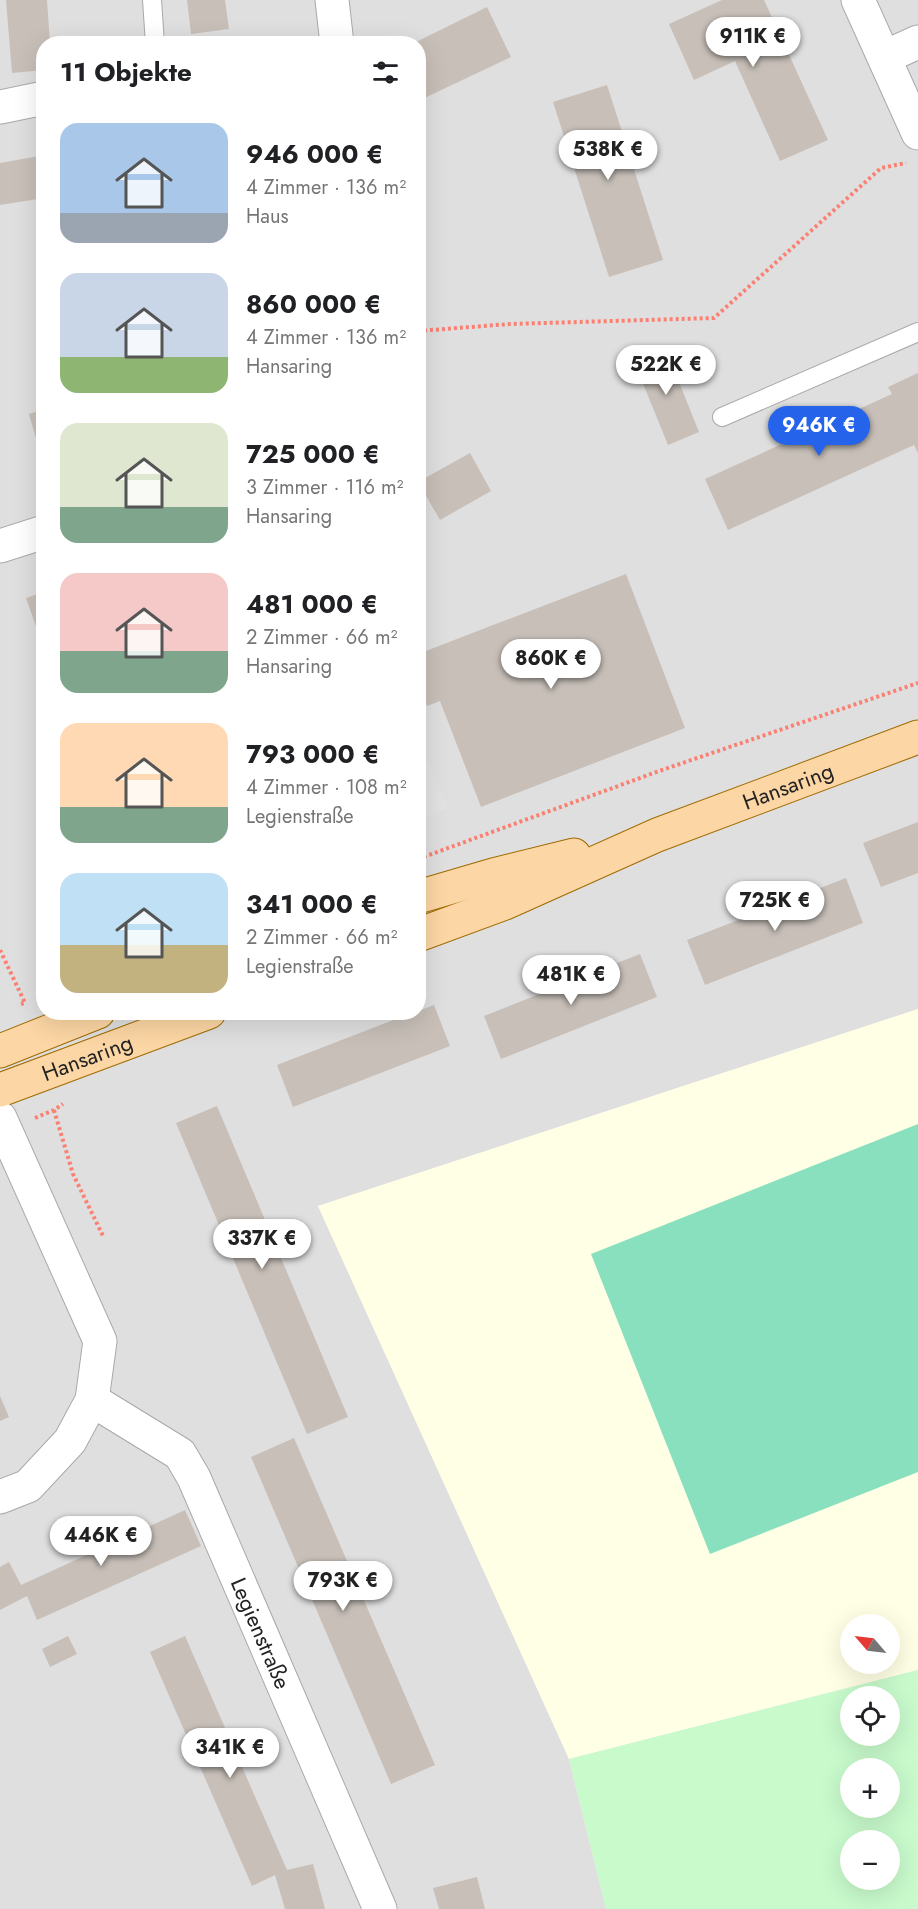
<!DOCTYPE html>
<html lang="de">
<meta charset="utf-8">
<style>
body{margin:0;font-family:Jost,sans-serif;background:#f2f2f2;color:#202124;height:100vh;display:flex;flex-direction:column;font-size:22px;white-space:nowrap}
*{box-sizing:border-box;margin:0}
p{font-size:20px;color:#757577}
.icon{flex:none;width:33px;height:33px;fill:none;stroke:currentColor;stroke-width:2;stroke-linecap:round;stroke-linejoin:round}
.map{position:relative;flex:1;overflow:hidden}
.sheet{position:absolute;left:36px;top:36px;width:390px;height:984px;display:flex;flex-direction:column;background:#fff;border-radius:24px;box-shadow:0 6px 24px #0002}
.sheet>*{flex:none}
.needle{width:39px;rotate:298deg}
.fabs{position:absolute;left:840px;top:1614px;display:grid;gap:12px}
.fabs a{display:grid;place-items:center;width:60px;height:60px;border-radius:50%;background:#fff;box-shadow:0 6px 24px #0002;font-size:30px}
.price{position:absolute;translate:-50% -51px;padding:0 14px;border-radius:21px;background:#fff;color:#222;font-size:20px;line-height:39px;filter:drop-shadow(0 2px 3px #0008)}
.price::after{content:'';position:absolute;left:50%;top:36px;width:18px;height:14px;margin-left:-9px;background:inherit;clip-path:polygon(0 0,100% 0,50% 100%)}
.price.on{background:#2563eb;color:#fff}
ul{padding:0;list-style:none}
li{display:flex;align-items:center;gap:18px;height:150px;padding:0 24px}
li span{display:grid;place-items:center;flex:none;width:168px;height:120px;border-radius:18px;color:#555}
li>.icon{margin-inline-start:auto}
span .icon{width:72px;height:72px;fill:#fffc;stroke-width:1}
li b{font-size:26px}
h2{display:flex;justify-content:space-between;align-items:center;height:72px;padding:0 24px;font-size:26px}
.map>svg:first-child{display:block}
.residential{fill:#e0dfdf;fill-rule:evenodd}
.education{fill:#ffffe5;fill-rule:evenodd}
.park{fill:#c8facc;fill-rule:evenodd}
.pitch{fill:#88e0be}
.parking{fill:#e2e2e2}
.building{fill:#c7bfb8}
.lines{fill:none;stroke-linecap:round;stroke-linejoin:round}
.lane-casing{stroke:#a9a9a9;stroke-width:20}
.street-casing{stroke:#a9a9a9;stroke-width:35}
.primary-casing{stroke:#a06b00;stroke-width:35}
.path{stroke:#fa8072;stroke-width:4;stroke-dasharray:3 3;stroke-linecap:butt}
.lane{stroke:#fff;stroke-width:18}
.street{stroke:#fff;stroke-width:33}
.primary{stroke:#fcd6a4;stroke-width:33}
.labels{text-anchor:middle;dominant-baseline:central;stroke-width:4.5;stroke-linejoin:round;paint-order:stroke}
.street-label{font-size:22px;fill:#222;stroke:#fff}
</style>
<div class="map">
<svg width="918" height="1909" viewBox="0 0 918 1909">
<rect width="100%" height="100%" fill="#f2efe9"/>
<path class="residential" d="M 0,0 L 918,0 L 918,1009 L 318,1206 L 569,1759 L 606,1909 L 0,1909 ZM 44,44 L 418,44 L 418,1012 L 44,1012 Z"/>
<path class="education" d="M 918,1009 L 918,1670 L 569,1759 L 318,1206 ZM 850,1624 L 890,1624 L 890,1664 L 850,1664 Z"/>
<path class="park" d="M 918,1670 L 918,1909 L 606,1909 L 569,1759 ZM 850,1696 L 890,1696 L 890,1736 L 850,1736 ZM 850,1768 L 890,1768 L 890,1808 L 850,1808 ZM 850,1840 L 890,1840 L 890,1880 L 850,1880 Z"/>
<path class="pitch" d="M 918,1124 L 918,1472 L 710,1554 L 591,1254 Z"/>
<path class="parking" d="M 418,738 L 448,808 L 419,821 L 418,821 Z"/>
<g class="building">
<path d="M 6,0 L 47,0 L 50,44 L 44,44 L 44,70 L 12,73 Z"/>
<path d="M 187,0 L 225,0 L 229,29 L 191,34 Z"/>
<path d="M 722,0 L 764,0 L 828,140 L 780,161 L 735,61 L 694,80 L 669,24 Z"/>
<path d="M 487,7 L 511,57 L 418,101 L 418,44 L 412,44 Z"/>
<path d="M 607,85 L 663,260 L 609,277 L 553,102 Z"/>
<path d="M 39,156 L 44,180 L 44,198 L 0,205 L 0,163 Z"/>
<path d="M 665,347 L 699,432 L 668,445 L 633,359 Z"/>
<path d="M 918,373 L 918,453 L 914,445 L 728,530 L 705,479 L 892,394 L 888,387 Z"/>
<path d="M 44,409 L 44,463 L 43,463 L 29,414 Z"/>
<path d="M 470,453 L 491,491 L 440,520 L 418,482 Z"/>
<path d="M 626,574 L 685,728 L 481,807 L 440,701 L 427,706 L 418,685 L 418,654 Z"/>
<path d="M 44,592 L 44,637 L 40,638 L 26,598 Z"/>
<path d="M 918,822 L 918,873 L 881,887 L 863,843 Z"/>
<path d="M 846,878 L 863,923 L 705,985 L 687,940 Z"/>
<path d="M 640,954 L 657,997 L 501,1059 L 484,1016 Z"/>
<path d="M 434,1005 L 450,1046 L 293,1107 L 277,1065 L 414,1012 L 418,1012 L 418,1011 Z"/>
<path d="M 217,1106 L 348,1417 L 307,1434 L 176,1123 Z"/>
<path d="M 0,1396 L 9,1417 L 0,1421 Z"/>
<path d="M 294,1438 L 435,1765 L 391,1784 L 251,1457 Z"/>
<path d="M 185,1510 L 201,1546 L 37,1620 L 27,1596 L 0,1610 L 0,1567 L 9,1562 L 21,1585 Z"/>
<path d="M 68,1636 L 77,1654 L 50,1667 L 42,1649 Z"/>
<path d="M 185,1636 L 287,1870 L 313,1864 L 325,1909 L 285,1909 L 275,1875 L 252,1886 L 150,1652 Z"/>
<path d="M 477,1877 L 485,1909 L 439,1909 L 433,1888 Z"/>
</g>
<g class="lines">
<defs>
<g id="lane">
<path d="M 152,0 L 155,44"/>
<path d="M 722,417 L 918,332"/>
</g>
<g id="street">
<path d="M 332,0 L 337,44"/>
<path d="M 858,0 L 918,133"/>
<path d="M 885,57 L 918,42"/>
<path d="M 0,107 L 44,98"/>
<path d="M 0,546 L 44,532"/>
<path d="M 0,1118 L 100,1341 L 92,1400 L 70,1441 L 28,1486 L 0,1497"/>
<path id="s1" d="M 92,1400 L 180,1454 L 194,1478 L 380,1909"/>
</g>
<g id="primary">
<path d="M 418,897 L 493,875 L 574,855"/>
<path id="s2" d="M 418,935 L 505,903 L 657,835 L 918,737"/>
<path d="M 0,1051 L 98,1012"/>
<path id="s3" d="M 0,1090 L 209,1012"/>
</g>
</defs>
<use href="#lane" class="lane-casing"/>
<use href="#street" class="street-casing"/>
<use href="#primary" class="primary-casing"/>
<g class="path">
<path d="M 418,331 L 510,324 L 714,318 L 881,168 L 906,163"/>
<path d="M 418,859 L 662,770 L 918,683"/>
<path d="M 0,950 L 25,1003 L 21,1004"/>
<path d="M 54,1110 L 73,1174 L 103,1236"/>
<path d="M 35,1118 L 54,1110 L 63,1104"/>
</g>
<use href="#lane" class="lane"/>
<use href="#street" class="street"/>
<use href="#primary" class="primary"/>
</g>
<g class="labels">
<g class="street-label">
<text stroke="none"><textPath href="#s2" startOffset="399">Hansaring</textPath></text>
<text stroke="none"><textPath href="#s3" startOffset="93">Hansaring</textPath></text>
<text stroke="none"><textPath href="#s1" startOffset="300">Legienstraße</textPath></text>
</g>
</g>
</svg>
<div class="fabs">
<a><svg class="needle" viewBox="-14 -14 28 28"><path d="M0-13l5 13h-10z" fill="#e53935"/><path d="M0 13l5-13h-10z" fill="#757577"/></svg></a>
<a><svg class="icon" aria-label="locate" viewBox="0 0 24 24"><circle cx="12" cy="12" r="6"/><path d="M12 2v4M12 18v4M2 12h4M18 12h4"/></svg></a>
<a>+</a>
<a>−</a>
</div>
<b class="price" style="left:753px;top:68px">911K €</b>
<b class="price" style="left:608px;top:181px">538K €</b>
<b class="price" style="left:666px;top:396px">522K €</b>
<b class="price on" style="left:819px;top:457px">946K €</b>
<b class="price" style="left:551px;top:690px">860K €</b>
<b class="price" style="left:775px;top:932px">725K €</b>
<b class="price" style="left:571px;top:1006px">481K €</b>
<b class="price" style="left:262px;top:1270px">337K €</b>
<b class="price" style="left:101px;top:1567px">446K €</b>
<b class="price" style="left:343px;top:1612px">793K €</b>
<b class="price" style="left:230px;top:1779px">341K €</b>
<section class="sheet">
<h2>11 Objekte<svg class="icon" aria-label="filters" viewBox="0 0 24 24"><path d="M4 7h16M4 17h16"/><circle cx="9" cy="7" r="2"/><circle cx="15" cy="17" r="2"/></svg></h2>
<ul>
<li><span style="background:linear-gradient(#a9c7e8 75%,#9aa5b1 0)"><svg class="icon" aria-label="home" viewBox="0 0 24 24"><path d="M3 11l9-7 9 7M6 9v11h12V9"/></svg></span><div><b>946 000 €</b><p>4 Zimmer · 136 m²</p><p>Haus</p></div></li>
<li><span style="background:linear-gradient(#c9d6e8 70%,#8fb573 0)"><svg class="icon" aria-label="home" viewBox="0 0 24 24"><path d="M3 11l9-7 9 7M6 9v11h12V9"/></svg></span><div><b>860 000 €</b><p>4 Zimmer · 136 m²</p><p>Hansaring</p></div></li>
<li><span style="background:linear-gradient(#dfe7d0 70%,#7fa58c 0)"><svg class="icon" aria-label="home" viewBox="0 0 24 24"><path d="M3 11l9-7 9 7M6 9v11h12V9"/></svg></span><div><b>725 000 €</b><p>3 Zimmer · 116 m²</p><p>Hansaring</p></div></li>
<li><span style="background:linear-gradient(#f6c9c9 65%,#7fa58c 0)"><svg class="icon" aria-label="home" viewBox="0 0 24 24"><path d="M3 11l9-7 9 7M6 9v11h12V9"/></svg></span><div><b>481 000 €</b><p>2 Zimmer · 66 m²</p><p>Hansaring</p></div></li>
<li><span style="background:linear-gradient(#ffd9b3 70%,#7fa58c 0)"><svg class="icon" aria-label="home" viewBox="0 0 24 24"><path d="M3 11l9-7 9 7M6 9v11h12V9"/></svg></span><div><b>793 000 €</b><p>4 Zimmer · 108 m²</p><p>Legienstraße</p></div></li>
<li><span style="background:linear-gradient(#bfe0f5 60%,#c2b280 0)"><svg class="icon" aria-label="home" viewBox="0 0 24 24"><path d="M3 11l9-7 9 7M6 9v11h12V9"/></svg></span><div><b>341 000 €</b><p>2 Zimmer · 66 m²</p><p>Legienstraße</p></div></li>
</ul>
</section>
</div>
